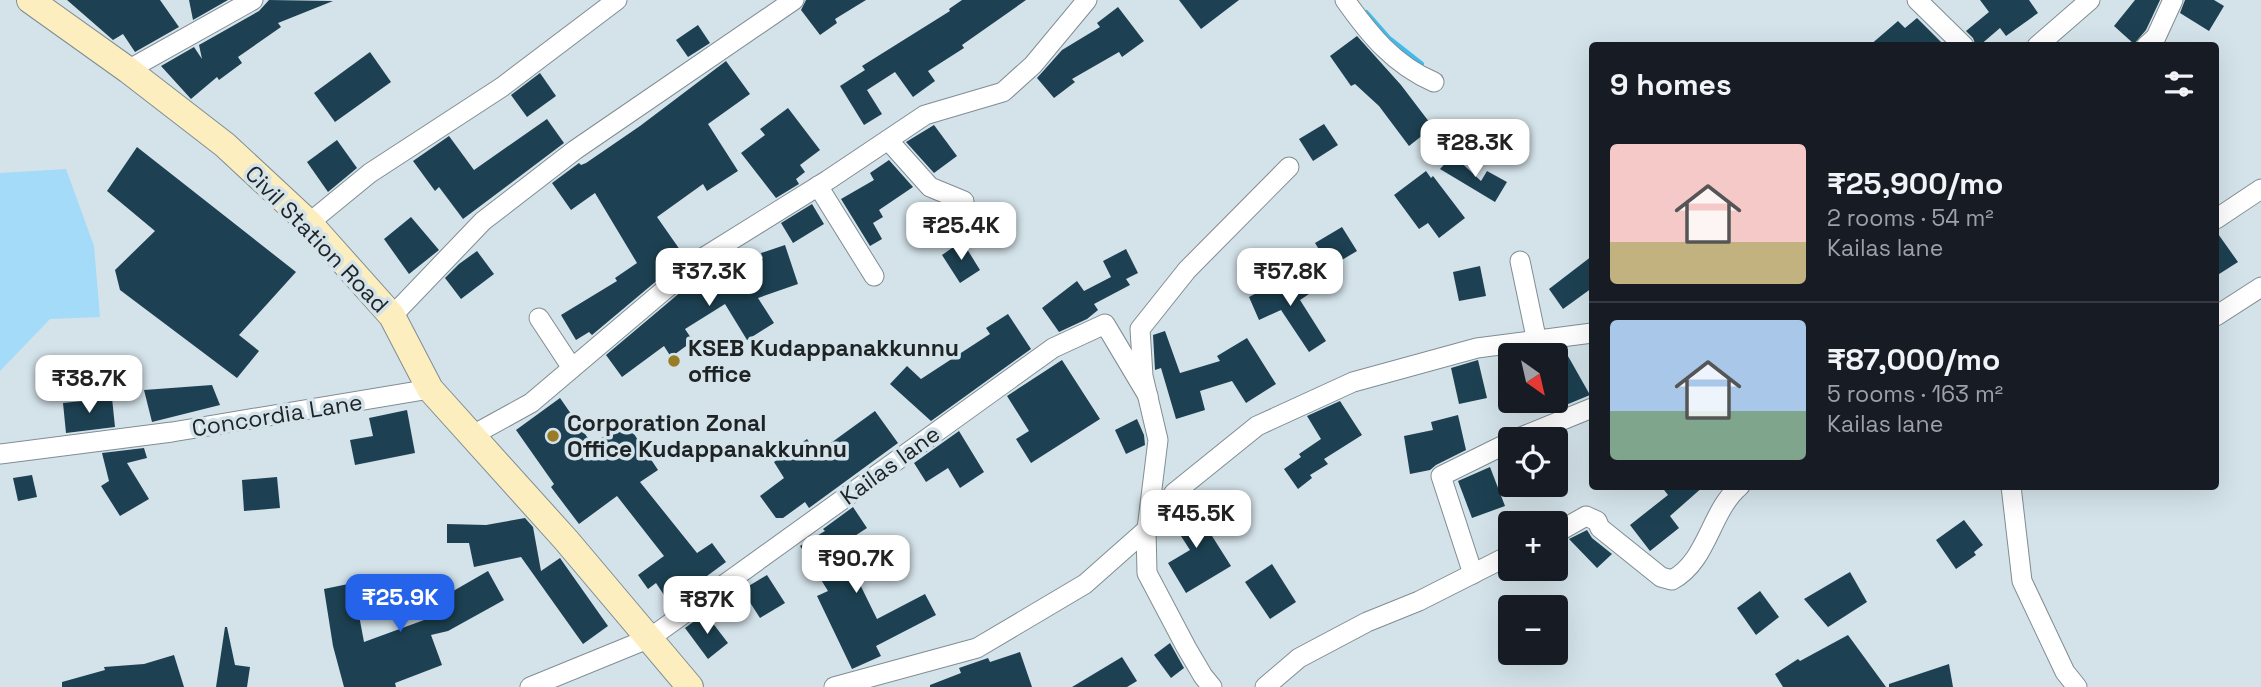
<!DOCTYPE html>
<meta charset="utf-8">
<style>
body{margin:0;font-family:"Space Grotesk",sans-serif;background:#242831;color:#f1f3f6;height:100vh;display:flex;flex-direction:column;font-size:26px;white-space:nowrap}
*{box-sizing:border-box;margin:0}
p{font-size:23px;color:#9ea1a6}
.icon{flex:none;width:38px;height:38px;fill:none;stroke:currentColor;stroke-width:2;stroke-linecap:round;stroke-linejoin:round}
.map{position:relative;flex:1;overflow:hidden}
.details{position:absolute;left:1589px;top:42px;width:630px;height:448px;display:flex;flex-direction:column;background:#171b24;border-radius:7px;box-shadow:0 7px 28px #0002}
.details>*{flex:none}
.needle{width:46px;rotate:146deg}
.controls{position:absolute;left:1498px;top:343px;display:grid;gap:14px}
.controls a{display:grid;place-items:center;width:70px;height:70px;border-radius:7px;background:#171b24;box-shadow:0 7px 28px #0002;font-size:35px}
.price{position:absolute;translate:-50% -60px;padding:0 16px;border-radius:14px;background:#fff;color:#222;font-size:23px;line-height:46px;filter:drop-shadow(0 2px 4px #0008)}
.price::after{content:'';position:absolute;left:50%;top:42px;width:21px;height:16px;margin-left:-10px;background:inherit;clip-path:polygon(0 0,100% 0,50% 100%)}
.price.active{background:#2563eb;color:#fff}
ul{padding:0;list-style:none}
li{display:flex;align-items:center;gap:21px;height:175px;padding:0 21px}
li+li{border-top:2px solid #363941}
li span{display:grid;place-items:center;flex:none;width:196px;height:140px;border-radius:7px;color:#555}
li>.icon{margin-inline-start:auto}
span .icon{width:84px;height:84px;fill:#fffc;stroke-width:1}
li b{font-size:30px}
h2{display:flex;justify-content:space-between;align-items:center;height:84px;padding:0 21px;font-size:30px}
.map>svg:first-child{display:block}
.green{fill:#a3dbf8}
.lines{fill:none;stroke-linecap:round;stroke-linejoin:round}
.stream{stroke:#41bbee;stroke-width:6}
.building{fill:#1d4152}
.street-casing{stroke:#808d93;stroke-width:21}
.secondary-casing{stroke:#808d93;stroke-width:28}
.street{stroke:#fff;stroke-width:19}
.secondary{stroke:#fceebe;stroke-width:26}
.poi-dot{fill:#997c25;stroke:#d4e3ea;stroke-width:2.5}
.labels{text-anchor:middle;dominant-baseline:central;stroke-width:7;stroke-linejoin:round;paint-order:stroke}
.street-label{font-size:23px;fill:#1e2326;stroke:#d4e3ea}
.poi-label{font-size:23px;font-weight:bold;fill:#1e2326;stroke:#d4e3ea;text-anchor:start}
</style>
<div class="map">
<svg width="2261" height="687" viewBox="0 0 2261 687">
<rect width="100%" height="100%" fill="#d4e3ea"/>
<path class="green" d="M 66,169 L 94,246 L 100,317 L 50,319 L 0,371 L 0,173 Z"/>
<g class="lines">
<path class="stream" d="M 1366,13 L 1388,38 L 1421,64"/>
</g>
<g class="building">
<path d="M 67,0 L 160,0 L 179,27 L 135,52 L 123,34 L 113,40 Z"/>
<path d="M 189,0 L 228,0 L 193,20 Z"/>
<path d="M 269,0 L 333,1 L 278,23 L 281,27 L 238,57 L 242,63 L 219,80 L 217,77 L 191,99 L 161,66 L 194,47 L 202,59 L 199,45 L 259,11 Z"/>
<path d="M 806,0 L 866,0 L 835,19 L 837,23 L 820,35 L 801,10 Z"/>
<path d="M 962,0 L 1026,0 L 962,45 L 964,48 L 928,71 L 935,81 L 913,97 L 895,72 L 867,90 L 882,114 L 864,125 L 840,86 L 865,70 L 862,66 L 950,11 L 949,9 Z"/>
<path d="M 1179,0 L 1239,0 L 1201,29 Z"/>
<path d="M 1980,0 L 2029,0 L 2038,13 L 2006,36 L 2000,28 L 1979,46 L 1976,46 L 1973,38 L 1966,31 L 1989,12 Z"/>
<path d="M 2135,0 L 2160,0 L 2146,30 L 2134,44 L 2114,26 Z"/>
<path d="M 2185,0 L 2214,0 L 2224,6 L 2209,31 L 2180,13 Z"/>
<path d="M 1118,7 L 1144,41 L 1122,57 L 1119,52 L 1072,79 L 1075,82 L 1054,98 L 1037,78 L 1062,50 L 1100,27 L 1097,23 Z"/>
<path d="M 1917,18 L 1945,46 L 1869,46 L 1898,21 L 1905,28 Z"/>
<path d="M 698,25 L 710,43 L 688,57 L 676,40 Z"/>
<path d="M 1357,36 L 1401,85 L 1433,127 L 1409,146 L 1379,106 L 1355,84 L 1351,86 L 1330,56 Z"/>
<path d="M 370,52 L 391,82 L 335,122 L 314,93 Z"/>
<path d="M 726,61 L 750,94 L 708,124 L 738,171 L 707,191 L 703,184 L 657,217 L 685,257 L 592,335 L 589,332 L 576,340 L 561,315 L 617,281 L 615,278 L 637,263 L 595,193 L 571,210 L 552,183 L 579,163 L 581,165 L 586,163 L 640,126 Z"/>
<path d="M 540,73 L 556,96 L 527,117 L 511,95 Z"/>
<path d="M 788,108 L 820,150 L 800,165 L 805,172 L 796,179 L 799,184 L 776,198 L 741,153 L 765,135 L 760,129 Z"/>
<path d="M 547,119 L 564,143 L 463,219 L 439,187 L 435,191 L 413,161 L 449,136 L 474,170 Z"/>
<path d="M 1324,124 L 1338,145 L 1313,161 L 1299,139 Z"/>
<path d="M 934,125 L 957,156 L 934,173 L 906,142 Z"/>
<path d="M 337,140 L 357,168 L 328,192 L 307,162 Z"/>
<path d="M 137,147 L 296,272 L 239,335 L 259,351 L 237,378 L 120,290 L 115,270 L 155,231 L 107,191 Z"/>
<path d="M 1453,155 L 1481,181 L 1487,171 L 1507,182 L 1495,202 L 1440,169 Z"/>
<path d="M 889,160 L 913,187 L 879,210 L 883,217 L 873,223 L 882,239 L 870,246 L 841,199 L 874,180 L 870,173 Z"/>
<path d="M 1426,171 L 1431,178 L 1433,176 L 1465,218 L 1439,238 L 1428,223 L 1419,229 L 1394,195 Z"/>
<path d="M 812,204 L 824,224 L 793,243 L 781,223 Z"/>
<path d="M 411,217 L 439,250 L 409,274 L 384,239 Z"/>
<path d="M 1342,227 L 1357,251 L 1330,267 L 1315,243 Z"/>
<path d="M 2216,231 L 2238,262 L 2216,276 Z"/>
<path d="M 962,241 L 980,270 L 960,283 L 942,255 Z"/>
<path d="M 785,245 L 798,284 L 758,298 L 774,323 L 747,340 L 725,304 L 685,329 L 693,341 L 671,357 L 664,346 L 622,377 L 606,355 L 708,269 L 725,258 L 732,277 L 763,258 L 761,253 Z"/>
<path d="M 1126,249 L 1138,273 L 1126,279 L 1130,285 L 1094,304 L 1098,310 L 1087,319 L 1059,332 L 1042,308 L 1077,281 L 1084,291 L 1111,277 L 1103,261 Z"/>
<path d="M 477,251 L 494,274 L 461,299 L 445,278 L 459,264 Z"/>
<path d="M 1592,256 L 1592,288 L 1563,309 L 1549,289 Z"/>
<path d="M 1480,266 L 1486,296 L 1459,301 L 1453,272 Z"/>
<path d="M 1299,271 L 1312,292 L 1300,300 L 1326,341 L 1309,352 L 1281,310 L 1259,320 L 1249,297 Z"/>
<path d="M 1008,314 L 1031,349 L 931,421 L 890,384 L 907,366 L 921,379 L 990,334 L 986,328 Z"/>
<path d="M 1165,331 L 1180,373 L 1220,361 L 1217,356 L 1247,338 L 1276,384 L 1246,403 L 1232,381 L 1200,391 L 1205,410 L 1176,419 L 1161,368 L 1155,370 L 1153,335 Z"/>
<path d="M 1564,349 L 1590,395 L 1561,407 L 1556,399 L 1556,350 Z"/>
<path d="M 1062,360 L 1100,419 L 1031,463 L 1016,439 L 1029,431 L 1007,396 Z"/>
<path d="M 1478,360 L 1487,398 L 1459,404 L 1451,368 Z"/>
<path d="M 212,385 L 220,405 L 152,422 L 144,390 Z"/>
<path d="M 112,398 L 115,427 L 66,433 L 63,403 Z"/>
<path d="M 560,398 L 592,444 L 626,422 L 658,470 L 640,482 L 697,553 L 712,543 L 726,562 L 688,590 L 690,594 L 672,607 L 656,583 L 648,589 L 638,575 L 664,556 L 617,496 L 579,524 L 551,487 L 554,484 L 516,430 Z"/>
<path d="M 1340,401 L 1362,435 L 1324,459 L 1328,464 L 1310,475 L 1312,478 L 1298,489 L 1284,469 L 1301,457 L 1299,454 L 1321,439 L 1307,416 Z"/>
<path d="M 407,410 L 415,453 L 355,465 L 350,440 L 373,436 L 369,418 Z"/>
<path d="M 875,411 L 898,443 L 809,508 L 805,502 L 783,518 L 776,518 L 760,496 L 784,478 L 774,462 L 807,439 L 817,453 Z"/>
<path d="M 1458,415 L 1466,450 L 1436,465 L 1430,470 L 1410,474 L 1404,436 L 1433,430 L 1431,422 Z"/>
<path d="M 1137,419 L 1144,435 L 1145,445 L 1126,454 L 1115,430 Z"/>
<path d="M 959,431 L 984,472 L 960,488 L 948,468 L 926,482 L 914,463 Z"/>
<path d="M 144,448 L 147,458 L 127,463 L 149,499 L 120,516 L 101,486 L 109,481 L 102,453 Z"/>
<path d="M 1490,467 L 1505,506 L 1472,518 L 1458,481 Z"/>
<path d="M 32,475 L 37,497 L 18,501 L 13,478 Z"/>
<path d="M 277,477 L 280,508 L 244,511 L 242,480 Z"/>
<path d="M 1661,486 L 1704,486 L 1670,516 L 1679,528 L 1650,551 L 1630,525 L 1668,495 Z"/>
<path d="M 1188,498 L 1231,566 L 1186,593 L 1168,563 L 1190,550 L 1170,519 Z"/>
<path d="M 853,507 L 867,528 L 844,543 L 853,557 L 848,560 L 877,619 L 925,594 L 936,615 L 876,646 L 881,656 L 852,669 L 817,596 L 828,591 L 800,546 L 825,531 L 823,529 Z"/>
<path d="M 525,518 L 533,527 L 541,571 L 560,558 L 608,626 L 583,644 L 521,557 L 474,567 L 469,543 L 447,543 L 447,524 L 486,525 Z"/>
<path d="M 1964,520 L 1983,545 L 1974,552 L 1976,555 L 1956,569 L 1936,540 Z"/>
<path d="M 1587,530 L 1592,538 L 1612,554 L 1597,568 L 1569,539 Z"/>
<path d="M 1272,564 L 1296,602 L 1270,619 L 1245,582 Z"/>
<path d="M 488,571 L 504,600 L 448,631 L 431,635 L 442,665 L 395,683 L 396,687 L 344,687 L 333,646 L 324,589 L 353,583 L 364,642 L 435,616 L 431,598 L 448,594 Z"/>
<path d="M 1850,572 L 1867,602 L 1828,627 L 1804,599 Z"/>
<path d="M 767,575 L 785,603 L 760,618 L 742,590 Z"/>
<path d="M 1760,591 L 1779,617 L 1756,635 L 1737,608 Z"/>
<path d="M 705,613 L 728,643 L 708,659 L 685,628 Z"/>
<path d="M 225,627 L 227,627 L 235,665 L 250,667 L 247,687 L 216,687 Z"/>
<path d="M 1848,635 L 1886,687 L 1783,687 L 1775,674 L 1798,659 L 1800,661 Z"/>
<path d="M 1170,643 L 1184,668 L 1171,678 L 1154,655 Z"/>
<path d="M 1020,652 L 1032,687 L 930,687 L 930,685 L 961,673 L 959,668 L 988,658 L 990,662 Z"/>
<path d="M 174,655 L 184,687 L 62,687 L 62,682 L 105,670 L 104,667 L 144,664 Z"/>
<path d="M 1122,657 L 1137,681 L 1127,687 L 1072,687 Z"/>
<path d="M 1949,664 L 1953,687 L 1889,687 L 1889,684 Z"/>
</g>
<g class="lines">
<defs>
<g id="street">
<path d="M 1345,0 C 1369,34 1394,65 1434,82"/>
<path d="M 1917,0 L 1964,46"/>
<path d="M 2037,46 L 2090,0"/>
<path d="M 2146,46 L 2156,37 L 2173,0"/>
<path d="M 128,70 L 253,0"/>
<path d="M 888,140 L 930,187 L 964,201"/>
<path d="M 818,186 L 874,276"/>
<path d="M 2216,219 L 2261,189"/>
<path d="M 309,223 L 370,173 L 502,87 L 617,0"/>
<path d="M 1520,261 L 1537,342"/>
<path d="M 392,316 L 483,221 L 575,150 L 794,0"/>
<path d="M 2216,316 L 2261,287"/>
<path d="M 539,318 L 572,368"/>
<path d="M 471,436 L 531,403 L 701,259 L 828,180 L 925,115 L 1003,92 L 1033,65 L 1087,0"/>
<path d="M 1516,439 L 1592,408"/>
<path d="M 0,454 L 172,432 L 430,389"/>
<path d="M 2011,486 L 2022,581 L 2065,672 L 2077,687"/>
<path d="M 1147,529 L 1158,440 L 1143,376 L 1140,329 L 1187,270 L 1289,167"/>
<path d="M 1146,530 L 1174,493 L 1257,426 L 1353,382 L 1477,348 L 1592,333"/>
<path d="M 1556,533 L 1586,516 L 1597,521 L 1600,528 L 1661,577 L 1672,580 C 1708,561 1710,511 1740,486"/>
<path d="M 1473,574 L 1441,476 L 1510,442"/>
<path d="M 530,687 L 650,638 L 1053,348 L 1105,324 L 1148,396"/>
<path d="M 834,687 L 977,648 L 1085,584 L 1146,530 L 1147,573 L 1186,647 L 1203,676 L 1212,687"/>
<path d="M 1265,687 L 1299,658 L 1367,622 L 1419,601 L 1510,555"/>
</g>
<path id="secondary" d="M 30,0 L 128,70 L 225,145 L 309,223 L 392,316 L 430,389 L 566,540 L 690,687"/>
</defs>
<use href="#street" class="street-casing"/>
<use href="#secondary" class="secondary-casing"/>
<use href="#street" class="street"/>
<use href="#secondary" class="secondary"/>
</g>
<g class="poi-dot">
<circle cx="674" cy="361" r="7"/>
<circle cx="553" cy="436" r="7"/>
</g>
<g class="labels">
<g class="street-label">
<text transform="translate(317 239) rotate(46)">Civil Station Road</text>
<text transform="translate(277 415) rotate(-9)">Concordia Lane</text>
<text transform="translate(890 465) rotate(-36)">Kailas lane</text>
</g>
<g class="poi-label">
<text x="688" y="348">KSEB Kudappanakkunnu<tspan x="688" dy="26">office</tspan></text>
<text x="567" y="423">Corporation Zonal<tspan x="567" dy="26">Office Kudappanakkunnu</tspan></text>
</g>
</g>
</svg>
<div class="controls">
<a><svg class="needle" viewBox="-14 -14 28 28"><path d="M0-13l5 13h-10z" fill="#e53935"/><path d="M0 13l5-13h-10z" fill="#9ea1a6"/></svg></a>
<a><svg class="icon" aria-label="locate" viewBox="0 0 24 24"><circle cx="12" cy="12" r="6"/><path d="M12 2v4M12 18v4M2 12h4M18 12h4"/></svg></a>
<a>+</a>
<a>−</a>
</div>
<b class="price" style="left:1475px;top:179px">₹28.3K</b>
<b class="price" style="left:961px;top:262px">₹25.4K</b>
<b class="price" style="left:709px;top:308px">₹37.3K</b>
<b class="price" style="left:1290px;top:308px">₹57.8K</b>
<b class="price" style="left:89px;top:415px">₹38.7K</b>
<b class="price" style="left:1196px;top:550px">₹45.5K</b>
<b class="price" style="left:856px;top:595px">₹90.7K</b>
<b class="price active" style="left:400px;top:634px">₹25.9K</b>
<b class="price" style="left:707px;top:636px">₹87K</b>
<section class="details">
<h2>9 homes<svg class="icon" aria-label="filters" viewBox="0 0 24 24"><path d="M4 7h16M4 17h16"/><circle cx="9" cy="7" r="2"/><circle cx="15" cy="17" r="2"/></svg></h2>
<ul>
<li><span style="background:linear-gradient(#f6c9c9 70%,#c2b280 0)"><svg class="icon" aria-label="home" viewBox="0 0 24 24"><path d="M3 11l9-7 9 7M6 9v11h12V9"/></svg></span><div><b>₹25,900/mo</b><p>2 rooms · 54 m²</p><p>Kailas lane</p></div></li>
<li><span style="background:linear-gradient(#a9c7e8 65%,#7fa58c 0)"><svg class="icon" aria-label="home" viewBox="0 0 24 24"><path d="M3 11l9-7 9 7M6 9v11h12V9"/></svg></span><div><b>₹87,000/mo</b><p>5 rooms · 163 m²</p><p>Kailas lane</p></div></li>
</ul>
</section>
</div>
